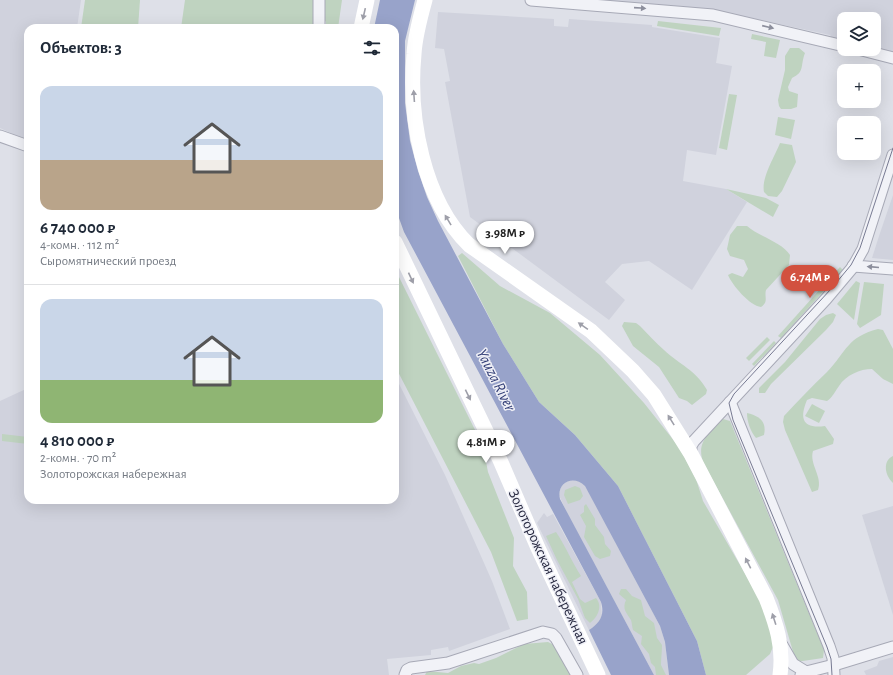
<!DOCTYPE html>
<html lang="ru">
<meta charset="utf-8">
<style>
body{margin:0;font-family:"Alegreya Sans",sans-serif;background:#f2f2f3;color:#1f2937;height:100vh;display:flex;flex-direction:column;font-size:15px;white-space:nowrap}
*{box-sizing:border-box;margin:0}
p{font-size:13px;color:#747a83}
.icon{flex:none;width:22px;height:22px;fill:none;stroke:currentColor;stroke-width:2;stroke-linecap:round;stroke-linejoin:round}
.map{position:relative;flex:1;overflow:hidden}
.side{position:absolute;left:24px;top:24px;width:375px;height:480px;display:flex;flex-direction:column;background:#fff;border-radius:12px;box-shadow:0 4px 16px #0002}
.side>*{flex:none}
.controls{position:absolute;left:837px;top:12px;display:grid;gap:8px}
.controls a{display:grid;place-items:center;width:44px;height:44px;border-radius:8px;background:#fff;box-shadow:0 4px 16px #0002;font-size:20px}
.price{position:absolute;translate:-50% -34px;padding:0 9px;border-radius:14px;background:#fff;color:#222;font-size:13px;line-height:26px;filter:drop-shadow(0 1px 2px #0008)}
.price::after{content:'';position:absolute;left:50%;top:24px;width:12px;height:9px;margin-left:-6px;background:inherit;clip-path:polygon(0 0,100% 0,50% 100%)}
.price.current{background:#d2513f;color:#fff}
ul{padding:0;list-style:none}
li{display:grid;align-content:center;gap:8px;height:212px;padding:0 16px}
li+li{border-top:1px solid #e0e1e3}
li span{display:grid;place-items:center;height:124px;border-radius:12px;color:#555}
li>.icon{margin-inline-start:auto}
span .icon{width:72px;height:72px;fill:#fffc;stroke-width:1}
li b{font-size:17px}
h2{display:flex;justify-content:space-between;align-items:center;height:48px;padding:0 16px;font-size:17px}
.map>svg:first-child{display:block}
.built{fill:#d0d2dd}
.green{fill:#bfd3c0}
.water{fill:#98a3ca}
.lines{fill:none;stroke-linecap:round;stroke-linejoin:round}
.minor-casing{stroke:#a7a9b6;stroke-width:13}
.minor{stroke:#f1f2f7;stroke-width:11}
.secondary{stroke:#fff;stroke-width:15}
.tram{stroke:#777a92;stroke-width:1}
.oneway{fill:#8c8e9c}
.oneway2{fill:#9e9fa9}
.labels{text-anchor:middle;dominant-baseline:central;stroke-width:3;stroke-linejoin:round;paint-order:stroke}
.street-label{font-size:15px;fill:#272940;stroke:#eeeff6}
.water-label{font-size:16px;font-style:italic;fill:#303c75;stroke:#eeeff6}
</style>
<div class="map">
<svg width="893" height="675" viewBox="0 0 893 675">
<rect width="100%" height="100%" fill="#dee0e8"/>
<g class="built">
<path d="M 0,0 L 81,0 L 77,28 L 28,28 L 28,137 L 25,140 L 0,128 Z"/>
<path d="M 600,0 L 893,0 L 893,52 L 874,47 L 874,19 L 844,19 L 844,42 L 834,40 L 830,35 L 714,10 Z"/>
<path d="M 438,12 L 554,19 L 554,26 L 568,27 L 569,19 L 652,25 L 652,27 L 720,38 L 716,63 L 732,66 L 716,155 L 687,150 L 683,181 L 726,189 L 747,202 L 692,290 L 649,261 L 622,264 L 605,282 L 625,300 L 609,320 L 470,217 L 445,82 L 450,81 L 444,49 L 435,48 Z"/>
<path d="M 893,195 L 893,260 L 872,258 L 879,236 Z"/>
<path d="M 395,376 L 445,475 L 492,581 L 510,629 L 449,651 L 448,647 L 431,650 L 431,655 L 387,659 L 389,675 L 0,675 L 0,401 L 28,388 L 28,500 L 395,500 Z"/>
<path d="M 569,480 L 580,481 L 585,485 L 660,626 L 665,642 L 669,675 L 654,675 L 566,511 L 559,495 L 561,486 Z"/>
<path d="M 893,506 L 893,615 L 862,515 Z"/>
<path d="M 544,513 L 547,517 L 553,514 L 601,602 L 602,617 L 598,624 L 589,630 L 537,523 Z"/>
<path d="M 893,657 L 893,675 L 866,675 L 864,671 L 877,666 L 879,661 Z"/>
</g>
<g class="green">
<path d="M 85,0 L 140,0 L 138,28 L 81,28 Z"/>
<path d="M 185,0 L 342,0 L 338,28 L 326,28 L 326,22 L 323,18 L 315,28 L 181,28 Z"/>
<path d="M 658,21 L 721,28 L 719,36 L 657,26 Z"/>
<path d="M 752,34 L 780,40 L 776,58 L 764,56 L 766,42 L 751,39 Z"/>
<path d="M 790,48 L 799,48 L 805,53 C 800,66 805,72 792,78 L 788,87 L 789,91 L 798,94 L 797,107 L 791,109 L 781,109 L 779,106 L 778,100 L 785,70 L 785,56 Z"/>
<path d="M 729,94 L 737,95 L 727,150 L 719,148 Z"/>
<path d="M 778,117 L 795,120 L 791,139 L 775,135 Z"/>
<path d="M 780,143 L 792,145 L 796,162 L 782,191 L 777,197 L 768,196 L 764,192 C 761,178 775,156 780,143 Z"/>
<path d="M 726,189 L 766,198 L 779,205 L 773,217 Z"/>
<path d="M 737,226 L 747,226 C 758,236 782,242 790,255 L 789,265 L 766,290 C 764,297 769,302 761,307 C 750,306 732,285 728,275 L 732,273 L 743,277 L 748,269 L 744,260 L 730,256 L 727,249 L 730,235 Z"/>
<path d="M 462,253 L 500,286 L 550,313 L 600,355 L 644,403 L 679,447 L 696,479 L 703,501 L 762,603 L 773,639 L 773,647 L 770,654 L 746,675 L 706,675 L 697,641 L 618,486 L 575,435 L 539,402 L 503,344 L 458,256 Z"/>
<path d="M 840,267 L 843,270 L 781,338 L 778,336 Z"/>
<path d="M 395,269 L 483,446 L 488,472 L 514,538 L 513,566 L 527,592 L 528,619 L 517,621 L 491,552 L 395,366 Z"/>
<path d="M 856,281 L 860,283 L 854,320 L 837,304 Z"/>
<path d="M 864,282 L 884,284 L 881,315 L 860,328 L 857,324 Z"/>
<path d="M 833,313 L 836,315 L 833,322 L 826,330 L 771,384 L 765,393 L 759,393 L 759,388 L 785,362 L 820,319 L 826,315 Z"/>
<path d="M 624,322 L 636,323 L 640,326 C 648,334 656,343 664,350 C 680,365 696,370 707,390 L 706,394 L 692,405 L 687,401 L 679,398 L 659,367 L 633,346 L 622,326 Z"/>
<path d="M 878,329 L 883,330 L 893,349 L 893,384 L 883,379 L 872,369 C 860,369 846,375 839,386 C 835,391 833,397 827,401 L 812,398 L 807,400 C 799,419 803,429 825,426 L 834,439 L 833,444 L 813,451 C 809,464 823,477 818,490 L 812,492 L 785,430 L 783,422 L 784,416 C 798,401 812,386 827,372 C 847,351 847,337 878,329 Z"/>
<path d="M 767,337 L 770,340 L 749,361 L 746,358 Z"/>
<path d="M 774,341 L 776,343 L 754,366 L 752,364 Z"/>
<path d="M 812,404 L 825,411 L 819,423 L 805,416 Z"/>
<path d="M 747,413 C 759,416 767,421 764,435 L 756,438 C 750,431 747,421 747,413 Z"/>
<path d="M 723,419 L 730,421 L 824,650 L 823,658 L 796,662 L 778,600 L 703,462 C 696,441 710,433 723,419 Z"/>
<path d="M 2,434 L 28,437 L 28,444 L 2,441 Z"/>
<path d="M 893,456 L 893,483 C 885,476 882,461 893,456 Z"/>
<path d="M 575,486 L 580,488 L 583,496 L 580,500 L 568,504 L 564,495 L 565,490 Z"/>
<path d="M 586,504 L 595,519 L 595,525 L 604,537 L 605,544 L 611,551 L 610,556 L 600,559 L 595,556 L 584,537 L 586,526 L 580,515 L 584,512 L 584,506 Z"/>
<path d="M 556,532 C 566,547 572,562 581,576 L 572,582 L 580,599 L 585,603 L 596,598 C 603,606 598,617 590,623 L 585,618 L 578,599 L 557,560 L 546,536 Z"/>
<path d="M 621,589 L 626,589 L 632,596 L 641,600 L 645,616 L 654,623 L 657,638 L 662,645 C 662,652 661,658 661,665 L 666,675 L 656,675 L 655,667 L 651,663 L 649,654 L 641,644 L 642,636 L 633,630 C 632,627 632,623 631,620 C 626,612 622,609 626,600 L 619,594 Z"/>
<path d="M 548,642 L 554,645 L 571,675 L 425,675 L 427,671 L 448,673 L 461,666 L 474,663 L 479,664 L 496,658 L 524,644 Z"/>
</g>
<path class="water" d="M 380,0 L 415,0 L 405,41 L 405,103 L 410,141 L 418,171 L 427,197 L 438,221 L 503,344 L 539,402 L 575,435 L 618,486 L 697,641 L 706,675 L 669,675 L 665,642 L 660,626 L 585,486 C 573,474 556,483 560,499 L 654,675 L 611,675 L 589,630 C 600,623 605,615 601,602 L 404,232 L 395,207 L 395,28 L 374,28 Z"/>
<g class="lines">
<defs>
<g id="minor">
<path d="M 319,0 L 319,28"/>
<path d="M 531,0 L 713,15 L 844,46"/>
<path d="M 858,49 L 893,58"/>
<path d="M 0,136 L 28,146"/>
<path d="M 853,266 L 893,269"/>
<path d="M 730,402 L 829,646 L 833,658 L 834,675"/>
<path d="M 691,454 L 691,446 L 694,441 L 826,299 L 853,267 L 863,249 L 893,155"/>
<path d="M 782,645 L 793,664 L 806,672"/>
<path d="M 405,675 L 407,670 L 411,668 L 448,663 L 543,632 L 552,634 L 556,638 L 577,675"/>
<path d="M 801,675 L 806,672 L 834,665 L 893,647"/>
</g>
</defs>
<use href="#minor" class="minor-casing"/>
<use href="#minor" class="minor"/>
<g class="secondary">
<path d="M 425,0 C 420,18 415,36 414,54 C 408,117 423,200 469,245 L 591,331 L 633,371 L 654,395 L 691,454 L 766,598 C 776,623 784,647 780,675"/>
<path d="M 361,28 L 367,0"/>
<path d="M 395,242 L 500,460 L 538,548 L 598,675"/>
</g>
<path class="tram" d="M 832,675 L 831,659 L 827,647 L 733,420 L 729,403 L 734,394 L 831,289 L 851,265 L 860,248 L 893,148"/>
</g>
<defs><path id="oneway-solid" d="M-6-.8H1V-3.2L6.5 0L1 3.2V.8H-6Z"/></defs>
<g class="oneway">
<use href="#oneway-solid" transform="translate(640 8) rotate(4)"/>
<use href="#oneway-solid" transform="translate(768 27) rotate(13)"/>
<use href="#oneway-solid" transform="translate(873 267) rotate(-175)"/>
</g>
<g class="oneway2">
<use href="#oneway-solid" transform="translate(364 14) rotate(103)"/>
<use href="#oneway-solid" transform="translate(414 96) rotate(-94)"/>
<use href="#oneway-solid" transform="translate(448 220) rotate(-121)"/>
<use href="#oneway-solid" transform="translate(411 278) rotate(65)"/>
<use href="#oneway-solid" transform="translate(583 326) rotate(-145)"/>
<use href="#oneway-solid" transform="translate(468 395) rotate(64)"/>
<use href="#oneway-solid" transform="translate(671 420) rotate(-122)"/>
<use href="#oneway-solid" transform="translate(748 563) rotate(-117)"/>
<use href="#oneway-solid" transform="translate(774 619) rotate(-108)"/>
</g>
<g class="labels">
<g class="street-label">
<text transform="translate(548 567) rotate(65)">Золоторожская набережная</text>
</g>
<g class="water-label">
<text transform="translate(496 380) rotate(63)">Yauza River</text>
</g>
</g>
</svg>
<div class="controls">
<a><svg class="icon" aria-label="layers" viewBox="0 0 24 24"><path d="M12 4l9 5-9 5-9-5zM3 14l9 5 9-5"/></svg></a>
<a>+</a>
<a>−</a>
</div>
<b class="price" style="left:505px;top:255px">3.98M ₽</b>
<b class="price current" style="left:810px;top:299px">6.74M ₽</b>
<b class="price" style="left:486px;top:464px">4.81M ₽</b>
<section class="side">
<h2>Объектов: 3<svg class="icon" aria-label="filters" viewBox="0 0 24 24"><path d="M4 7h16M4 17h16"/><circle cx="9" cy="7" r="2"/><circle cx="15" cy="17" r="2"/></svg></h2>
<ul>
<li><span style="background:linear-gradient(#c9d6e8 60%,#b9a48a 0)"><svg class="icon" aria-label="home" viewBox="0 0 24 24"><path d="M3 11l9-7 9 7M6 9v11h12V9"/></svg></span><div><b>6 740 000 ₽</b><p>4-комн. · 112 m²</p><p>Сыромятнический проезд</p></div></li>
<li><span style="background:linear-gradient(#c9d6e8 65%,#8fb573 0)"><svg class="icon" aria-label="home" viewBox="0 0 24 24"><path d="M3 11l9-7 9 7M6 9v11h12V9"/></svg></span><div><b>4 810 000 ₽</b><p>2-комн. · 70 m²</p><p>Золоторожская набережная</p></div></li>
</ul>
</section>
</div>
